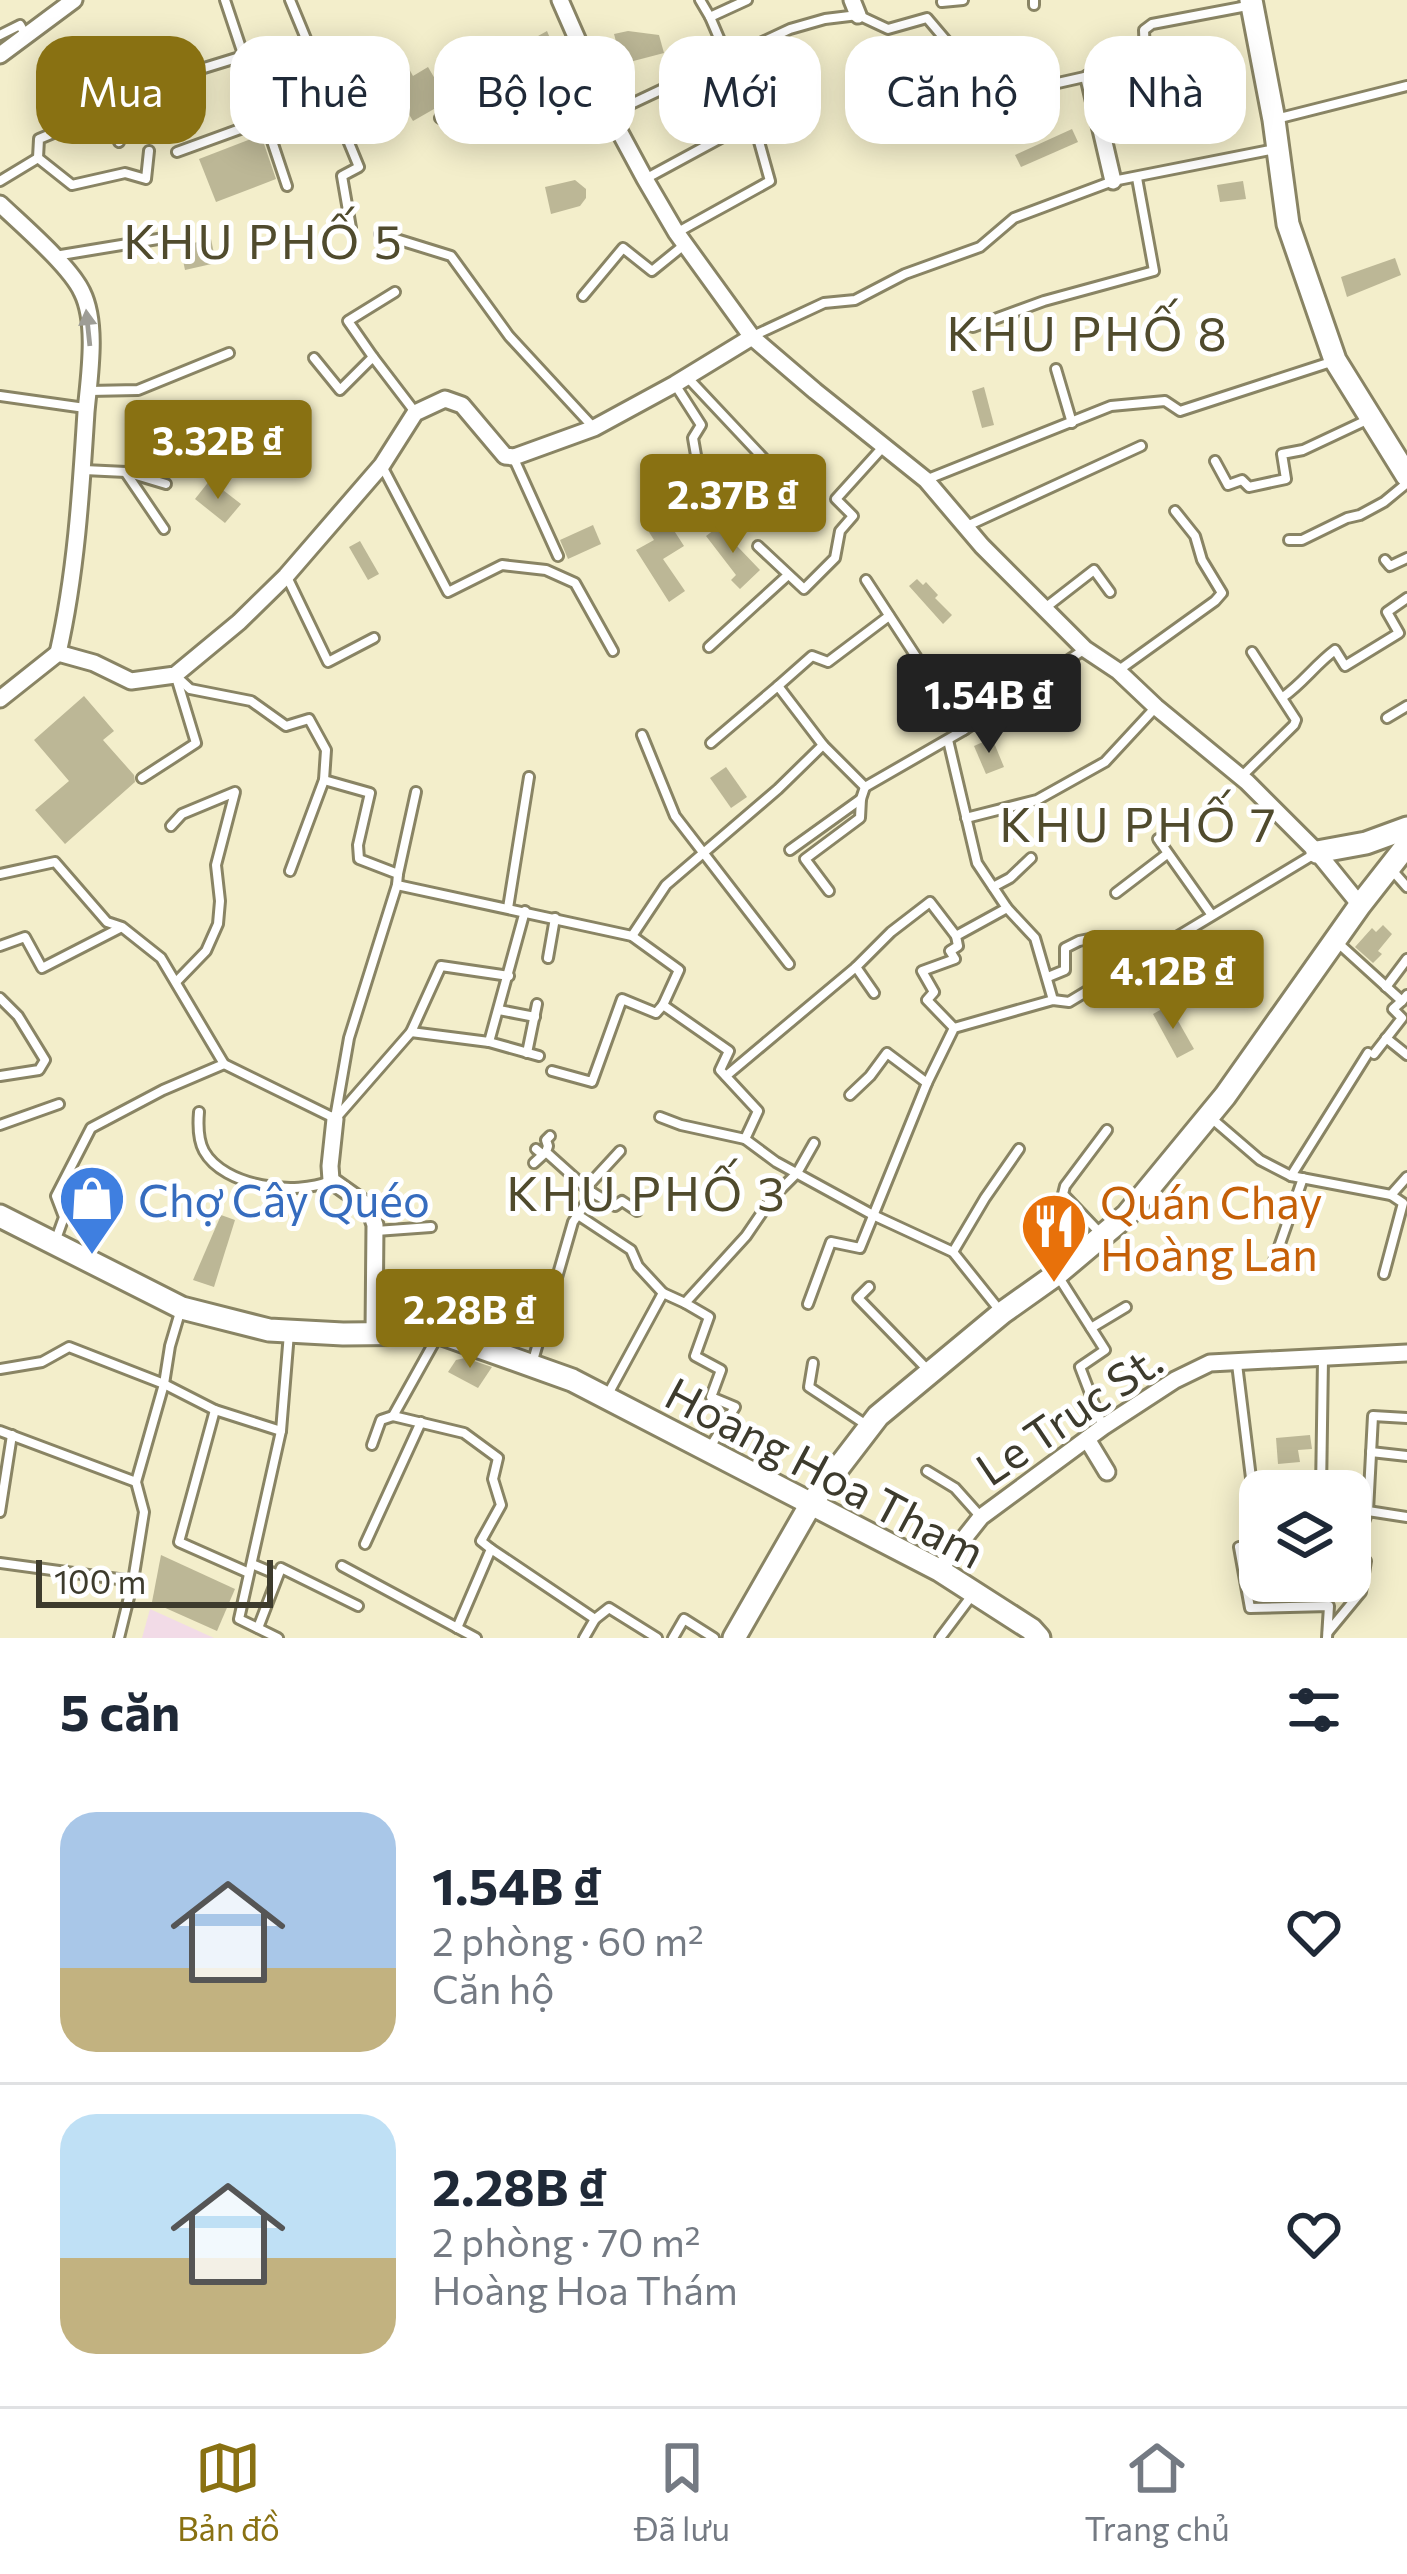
<!DOCTYPE html>
<html lang="vi">
<meta charset="utf-8">
<style>
body{margin:0;font-family:Commissioner,sans-serif;background:#f2f2f3;color:#1f2937;height:100vh;display:flex;flex-direction:column;font-size:45px;white-space:nowrap}
*{box-sizing:border-box;margin:0}
p{font-size:39px;color:#747a83}
.icon{flex:none;width:66px;height:66px;fill:none;stroke:currentColor;stroke-width:2;stroke-linecap:round;stroke-linejoin:round}
.map{position:relative;height:1638px;overflow:hidden}
.sheet{display:flex;flex-direction:column;background:#fff;flex:1}
.sheet>*{flex:none}
.hud{position:absolute;left:36px;top:36px;width:1335px;height:108px;display:flex;gap:24px}
.controls{position:absolute;left:1239px;top:1470px;display:grid;gap:24px}
.controls a{display:grid;place-items:center;width:132px;height:132px;border-radius:24px;background:#fff;box-shadow:0 6px 30px #0003;font-size:60px}
.scale{position:absolute;left:36px;bottom:30px;width:237px;box-sizing:border-box;padding-left:12px;border:6px solid #3d3b2d;border-top:0;font-size:33px;line-height:42px;white-space:nowrap;color:#3d3b2d;-webkit-text-stroke:9px #fff;paint-order:stroke}
.price{position:absolute;translate:-50% -102px;padding:0 27px;border-radius:12px;background:#897112;color:#fff;font-size:39px;line-height:78px;filter:drop-shadow(0 3px 6px #0008)}
.price::after{content:'';position:absolute;left:50%;top:72px;width:36px;height:27px;margin-left:-18px;background:inherit;clip-path:polygon(0 0,100% 0,50% 100%)}
.price.selected{background:#222;color:#fff}
ul{padding:0;list-style:none}
li{display:flex;align-items:center;gap:36px;height:300px;padding:0 60px}
li+li{border-top:3px solid #e0e1e3}
li span{display:grid;place-items:center;flex:none;width:336px;height:240px;border-radius:36px;color:#555}
li>.icon{margin-inline-start:auto}
span .icon{width:144px;height:144px;fill:#fffc;stroke-width:1}
li b{font-size:51px}
h2{display:flex;justify-content:space-between;align-items:center;height:144px;padding:0 60px;font-size:51px}
.pill{padding:0 42px;border-radius:36px;background:#fff;box-shadow:0 6px 30px #0003;font-size:42px;line-height:108px}
.pill.selected{background:#897112;color:#fff}
.tab-bar{display:flex;justify-content:space-around;align-items:center;height:168px;border-top:3px solid #e0e1e3;background:#fff;font-size:33px;color:#747a83}
.tab-bar a{display:grid;justify-items:center;gap:6px}
.tab-bar .selected{color:#897112}
.map>svg:first-child{display:block}
.education{fill:#f2dbe7}
.building{fill:#bcb796}
.lines{fill:none;stroke-linecap:round;stroke-linejoin:round}
.lane-casing{stroke:#898464;stroke-width:14}
.street-casing{stroke:#898464;stroke-width:21}
.secondary-casing{stroke:#898464;stroke-width:27}
.lane{stroke:#fff;stroke-width:8}
.street{stroke:#fff;stroke-width:15}
.secondary{stroke:#fff;stroke-width:21}
.oneway{fill:#9e9d96}
.labels{text-anchor:middle;dominant-baseline:central;stroke-width:10;stroke-linejoin:round;paint-order:stroke}
.shop-label{font-size:45px;fill:#366cbe;stroke:#fff;text-anchor:start}
.food-label{font-size:45px;fill:#c56008;stroke:#fff;text-anchor:start}
.street-label{font-size:45px;fill:#3d3b2d;stroke:#fff}
.neighbourhood-label{font-size:48px;letter-spacing:3px;fill:#504b2d;stroke:#fff}
</style>
<div class="map">
<svg width="1407" height="1638" viewBox="0 0 1407 1638">
<rect width="100%" height="100%" fill="#f3eecb"/>
<path class="education" d="M 150,1609 L 214,1638 L 142,1638 Z"/>
<g class="building">
<path d="M 547,31 L 555,50 L 540,57 L 544,65 L 528,72 L 520,67 L 513,50 Z"/>
<path d="M 628,31 L 659,35 L 664,53 L 622,64 L 614,34 Z"/>
<path d="M 407,65 L 413,76 L 428,67 L 448,101 L 413,121 L 392,86 L 400,82 L 395,72 Z"/>
<path d="M 1072,129 L 1078,142 L 1021,167 L 1015,155 Z"/>
<path d="M 261,135 L 276,179 L 216,202 L 199,159 Z"/>
<path d="M 575,180 L 586,189 L 586,198 L 580,206 L 551,214 L 545,187 Z"/>
<path d="M 1243,181 L 1246,199 L 1220,202 L 1217,185 Z"/>
<path d="M 211,239 L 216,263 L 185,270 L 180,246 Z"/>
<path d="M 1395,258 L 1401,275 L 1347,297 L 1341,277 Z"/>
<path d="M 984,387 L 994,425 L 982,428 L 972,391 Z"/>
<path d="M 247,421 L 262,432 L 239,466 L 222,454 Z"/>
<path d="M 800,472 L 809,483 L 785,503 L 775,492 Z"/>
<path d="M 210,480 L 241,504 L 225,523 L 195,499 Z"/>
<path d="M 662,512 L 684,546 L 663,559 L 685,591 L 669,602 L 636,550 L 654,540 L 644,524 Z"/>
<path d="M 722,524 L 737,546 L 760,570 L 740,589 L 731,580 L 736,575 L 706,536 Z"/>
<path d="M 593,525 L 601,544 L 568,559 L 560,540 Z"/>
<path d="M 360,541 L 379,574 L 368,580 L 349,547 Z"/>
<path d="M 917,579 L 923,585 L 926,582 L 938,595 L 935,598 L 952,615 L 943,624 L 909,586 Z"/>
<path d="M 84,696 L 114,731 L 103,740 L 134,775 L 135,782 L 65,844 L 35,810 L 69,781 L 34,740 Z"/>
<path d="M 992,738 L 1004,767 L 986,774 L 974,746 Z"/>
<path d="M 726,767 L 747,797 L 731,808 L 710,778 Z"/>
<path d="M 1383,925 L 1392,934 L 1378,951 L 1382,954 L 1373,963 L 1355,947 L 1372,928 L 1376,932 Z"/>
<path d="M 1169,1005 L 1194,1049 L 1177,1058 L 1153,1014 Z"/>
<path d="M 221,1215 L 235,1220 L 214,1287 L 193,1280 Z"/>
<path d="M 465,1358 L 492,1367 L 478,1388 L 448,1372 L 456,1360 Z"/>
<path d="M 1310,1435 L 1312,1449 L 1298,1450 L 1300,1462 L 1278,1464 L 1276,1438 Z"/>
<path d="M 161,1555 L 235,1589 L 217,1631 L 152,1602 Z"/>
</g>
<g class="lines">
<defs>
<g id="lane">
<path d="M 225,0 L 287,186"/>
<path d="M 290,0 L 359,167 L 342,176 L 351,228"/>
<path d="M 700,0 L 710,17"/>
<path d="M 1034,0 L 1034,5"/>
<path d="M 942,2 L 963,0"/>
<path d="M 0,35 L 20,25 L 25,34"/>
<path d="M 119,55 L 139,88"/>
<path d="M 728,59 L 710,17 L 747,0"/>
<path d="M 106,111 L 119,142"/>
<path d="M 612,113 L 790,29 L 825,19 L 858,15 L 888,29 L 927,18 L 955,51 C 994,52 1012,63 1040,87 L 1138,65 L 1145,54 L 1144,30 L 1152,24 L 1247,6"/>
<path d="M 440,118 L 520,75 L 540,110 L 594,78"/>
<path d="M 1276,119 L 1407,86"/>
<path d="M 153,126 L 139,88 L 243,56"/>
<path d="M 177,152 L 265,120"/>
<path d="M 38,158 L 39,139 L 106,111 L 92,80"/>
<path d="M 647,178 L 780,106 L 745,51"/>
<path d="M 0,181 L 38,158 L 72,185 L 125,173 L 146,179 L 149,151"/>
<path d="M 678,232 L 770,181 L 753,120"/>
<path d="M 380,234 L 451,256 L 509,336 L 594,428"/>
<path d="M 55,256 L 164,238"/>
<path d="M 583,296 L 623,248 L 652,271 L 684,245"/>
<path d="M 973,327 L 1044,301 L 1154,271 L 1137,178"/>
<path d="M 753,336 L 824,303 L 855,300 L 905,274 L 980,247 L 1014,218 L 1113,181 L 1275,149"/>
<path d="M 373,357 L 348,321 L 395,292"/>
<path d="M 314,358 L 340,390 L 373,357 L 415,412"/>
<path d="M 1056,369 L 1072,423"/>
<path d="M 688,378 L 766,461"/>
<path d="M 676,386 L 701,425 L 693,438 L 701,484"/>
<path d="M 89,391 L 138,390 L 229,353"/>
<path d="M 0,396 L 85,408"/>
<path d="M 514,459 L 558,556"/>
<path d="M 1215,461 L 1228,485 L 1242,480 L 1249,487 L 1286,479 L 1282,454 L 1303,450 L 1369,419"/>
<path d="M 382,466 L 448,592 L 502,565 L 546,570 L 575,583 L 613,651"/>
<path d="M 84,470 L 126,472 L 166,484"/>
<path d="M 126,473 L 164,529"/>
<path d="M 928,479 L 1111,406 L 1165,401 L 1180,411 L 1331,362"/>
<path d="M 967,526 L 1141,446"/>
<path d="M 1289,540 L 1302,540 L 1347,518 L 1360,515 L 1384,502 L 1407,483"/>
<path d="M 758,546 L 804,589 L 835,558 L 840,531 L 853,516 L 836,499 L 883,447"/>
<path d="M 1385,560 L 1390,566 L 1407,558"/>
<path d="M 287,577 L 328,662 L 374,638"/>
<path d="M 866,580 L 964,730"/>
<path d="M 1045,608 L 1094,570 L 1110,592"/>
<path d="M 709,647 L 788,575"/>
<path d="M 1119,670 L 1215,601 L 1222,593 L 1202,560 L 1195,536 L 1175,511"/>
<path d="M 177,677 L 190,689 L 251,701 L 286,726 L 309,719 L 326,750 L 324,780 L 290,871"/>
<path d="M 778,686 L 812,656 L 828,662 L 889,616"/>
<path d="M 1283,697 C 1303,683 1315,665 1335,650 L 1345,666 L 1399,633 L 1387,612 L 1407,598"/>
<path d="M 1387,718 L 1407,706"/>
<path d="M 642,735 L 675,816 L 789,964"/>
<path d="M 948,740 L 977,863 L 1007,908 L 1035,938 L 1053,1000"/>
<path d="M 711,743 L 778,686 L 823,745"/>
<path d="M 1242,776 L 1294,725 L 1296,720 L 1252,652"/>
<path d="M 142,778 L 196,743 L 176,677"/>
<path d="M 324,780 L 370,793 L 358,845 L 359,859 L 398,874 L 397,885 L 349,1038 L 335,1118"/>
<path d="M 966,818 L 1037,800 L 1105,762 L 1155,708"/>
<path d="M 171,826 L 182,814 L 235,792 L 216,865 L 220,901 L 218,924 L 206,951 L 177,981"/>
<path d="M 1158,839 L 1211,914"/>
<path d="M 790,850 L 861,799"/>
<path d="M 1392,870 L 1407,887"/>
<path d="M 0,874 L 55,862 L 107,922 L 122,927 L 161,958 L 224,1064 L 163,1090 L 91,1128 L 56,1196 L 64,1217 L 55,1242"/>
<path d="M 398,874 L 416,792"/>
<path d="M 397,885 L 632,936 L 679,970 L 663,1005"/>
<path d="M 993,887 L 1010,878 L 1031,858"/>
<path d="M 829,891 L 805,859 L 860,818 L 861,799 L 865,787"/>
<path d="M 1116,893 L 1167,854"/>
<path d="M 508,908 L 529,777"/>
<path d="M 632,936 L 666,885 L 778,789 L 823,745 L 865,787 L 964,730 L 1085,649"/>
<path d="M 1337,942 L 1402,1001 L 1407,995"/>
<path d="M 0,946 L 25,937 L 42,968 L 120,928"/>
<path d="M 548,958 L 555,918"/>
<path d="M 856,967 L 874,993"/>
<path d="M 1048,977 L 1065,970 L 1065,948 L 1079,941 L 1099,937"/>
<path d="M 1386,987 L 1407,959"/>
<path d="M 0,998 L 18,1016 L 45,1060 L 39,1070 L 0,1076"/>
<path d="M 663,1005 L 729,1051 L 720,1070 L 758,1111 L 745,1139 L 776,1162 L 873,1215 L 953,1252 L 1001,1312"/>
<path d="M 499,1010 L 535,1017"/>
<path d="M 954,1028 L 927,1000 L 934,992 L 922,971 L 955,959 L 950,951 L 958,946 L 956,936 L 1007,908"/>
<path d="M 411,1032 L 489,1042 L 539,1056"/>
<path d="M 1386,1038 L 1407,1055"/>
<path d="M 489,1042 L 525,911"/>
<path d="M 527,1053 L 537,1004"/>
<path d="M 1374,1054 L 1402,1018 L 1393,1009 L 1402,1001"/>
<path d="M 224,1064 L 334,1118"/>
<path d="M 552,1071 L 592,1082 L 622,999 L 656,1013 L 663,1005"/>
<path d="M 726,1076 L 856,967 L 891,932 L 930,902 L 956,936"/>
<path d="M 850,1095 L 870,1076 L 887,1053 L 927,1083"/>
<path d="M 199,1112 C 198,1124 198,1140 204,1151 C 224,1187 296,1196 330,1181"/>
<path d="M 660,1117 L 681,1125 L 745,1139"/>
<path d="M 1210,1117 L 1260,1160 L 1291,1176 L 1391,1195 L 1403,1203 L 1384,1274"/>
<path d="M 336,1118 L 411,1032 L 441,966 L 509,976"/>
<path d="M 0,1125 L 59,1104"/>
<path d="M 550,1136 L 546,1140 L 548,1146 L 546,1152 L 586,1188"/>
<path d="M 534,1163 L 546,1152 L 542,1154 L 536,1149"/>
<path d="M 1291,1176 L 1368,1053"/>
<path d="M 593,1193 L 615,1206 L 622,1201 L 637,1211"/>
<path d="M 1391,1195 L 1407,1177"/>
<path d="M 578,1215 L 631,1250 L 638,1266 L 663,1293"/>
<path d="M 376,1231 L 431,1227"/>
<path d="M 1101,1234 L 1063,1194 L 1065,1186 L 1107,1130"/>
<path d="M 953,1252 L 985,1198 L 1019,1149"/>
<path d="M 1274,1261 L 1303,1178"/>
<path d="M 1058,1276 L 1105,1350 L 1080,1367 L 1103,1427"/>
<path d="M 869,1287 L 858,1298 L 926,1368"/>
<path d="M 808,1304 L 831,1242 L 860,1248 L 927,1083 L 954,1028 L 1053,1000 L 1069,1002 L 1316,853"/>
<path d="M 1091,1328 L 1126,1307"/>
<path d="M 436,1339 L 393,1416 L 464,1433 L 498,1458 L 493,1479 L 501,1505 L 481,1541 L 491,1549 L 457,1628"/>
<path d="M 813,1363 L 809,1387 L 868,1426"/>
<path d="M 532,1364 L 573,1222 L 593,1193 L 586,1188 L 620,1151"/>
<path d="M 1237,1364 L 1259,1543 L 1239,1547 L 1250,1608 L 1329,1606 L 1327,1638"/>
<path d="M 0,1369 L 42,1362 L 69,1347 L 164,1384 L 215,1410 L 281,1431"/>
<path d="M 607,1396 L 663,1293 L 685,1303"/>
<path d="M 215,1410 L 179,1542 L 249,1573"/>
<path d="M 0,1431 L 136,1482"/>
<path d="M 372,1445 L 381,1420 L 393,1416"/>
<path d="M 709,1449 L 735,1407 L 711,1397 L 721,1370 L 695,1356 L 709,1317 L 685,1303 L 746,1236 L 772,1198 L 797,1173 L 814,1143"/>
<path d="M 1371,1452 L 1407,1456"/>
<path d="M 927,1471 L 955,1488 L 980,1516"/>
<path d="M 1321,1491 L 1323,1359"/>
<path d="M 1368,1511 L 1407,1517"/>
<path d="M 0,1512 L 12,1435"/>
<path d="M 1350,1538 L 1358,1538 L 1368,1511 L 1373,1416 L 1407,1418"/>
<path d="M 365,1544 L 421,1422"/>
<path d="M 491,1549 L 595,1619 L 584,1638"/>
<path d="M 0,1563 L 133,1581"/>
<path d="M 252,1564 L 278,1575"/>
<path d="M 342,1566 L 476,1638"/>
<path d="M 595,1619 L 609,1608 L 657,1638"/>
<path d="M 258,1628 L 281,1568 L 358,1606"/>
<path d="M 1328,1632 L 1361,1592 L 1366,1561 L 1350,1559"/>
<path d="M 119,1638 L 133,1581 L 144,1512 L 136,1482 L 164,1384 L 170,1346 L 181,1309"/>
<path d="M 278,1638 L 239,1619 L 281,1431 L 289,1333"/>
<path d="M 673,1638 L 684,1619 L 714,1638"/>
<path d="M 940,1638 L 973,1594"/>
</g>
<g id="street">
<path d="M 560,0 L 610,114 L 645,179 L 676,232 L 752,337 L 815,391 L 926,480 L 982,546 L 1085,649 L 1118,671 L 1156,707 L 1247,782 L 1317,852 L 1360,905"/>
<path d="M 852,0 L 858,15"/>
<path d="M 0,55 L 74,0"/>
<path d="M 1089,78 L 1113,181"/>
<path d="M 0,204 C 22,225 70,266 82,292 C 98,324 89,378 86,412 C 81,492 76,574 58,653"/>
<path d="M 58,653 L 94,663 L 131,681 L 175,675 L 239,622 L 286,576 L 382,465 L 415,413 L 445,399 L 462,405 L 505,456 L 514,457 L 594,428 L 675,384 L 752,337"/>
<path d="M 0,699 L 58,653"/>
<path d="M 335,1119 L 330,1166 L 331,1180 L 369,1207 L 375,1225 L 374,1332"/>
<path d="M 1087,1439 L 1107,1472"/>
<path d="M 939,1570 L 981,1517 L 1103,1427 L 1175,1380 L 1210,1363 L 1407,1353"/>
</g>
<g id="secondary">
<path d="M 1251,0 L 1274,120 L 1288,224 L 1335,360 L 1407,476"/>
<path d="M 1317,852 L 1366,843 L 1407,828"/>
<path d="M 0,1216 L 182,1308 L 269,1330 L 343,1334 L 440,1333 L 572,1380 L 939,1570 L 1031,1629 L 1039,1638"/>
<path d="M 734,1638 L 812,1502 L 878,1416 L 1002,1313 L 1057,1274 L 1127,1215 L 1225,1096 L 1360,905 L 1407,845"/>
</g>
</defs>
<use href="#lane" class="lane-casing"/>
<use href="#street" class="street-casing"/>
<use href="#secondary" class="secondary-casing"/>
<use href="#lane" class="lane"/>
<use href="#street" class="street"/>
<use href="#secondary" class="secondary"/>
</g>
<defs><path id="oneway-solid" d="M-6-.8H1V-3.2L6.5 0L1 3.2V.8H-6Z" transform="scale(3)"/></defs>
<use class="oneway" href="#oneway-solid" transform="translate(88 328) rotate(-96)"/>
<defs>
<symbol id="shop-pin" viewBox="-11 -11 22 30"><path d="M0 17L-7.5 6A9.5 9.5 0 1 1 7.5 6Z" fill="#3f7fe0" stroke="#fff"/><path d="M-5-2.5h2.3a2.7 3.5 0 0 1 5.4 0H5L5.5 6h-11ZM-1.5-2.5h3a1.5 2.3 0 0 0-3 0Z" fill="#fff"/></symbol>
<symbol id="restaurant-pin" viewBox="-11 -11 22 30"><path d="M0 17L-7.5 6A9.5 9.5 0 1 1 7.5 6Z" fill="#e8710a" stroke="#fff"/><path d="M-5-6h1v4h1v-4h1v4h1v-4h1v5L-1.5 .5V6h-2V.5L-5-1ZM5-6V6H3V1.5H1.5Q1.5-4 5-6Z" fill="#fff"/></symbol>
</defs>
<g fill-rule="evenodd">
<use href="#shop-pin" x="54" y="1160" width="76" height="104"/>
<use href="#restaurant-pin" x="1016" y="1188" width="76" height="104"/>
</g>
<g class="labels">
<g class="shop-label">
<text x="138" y="1198">Chợ Cây Quéo</text>
</g>
<g class="food-label">
<text x="1100" y="1200">Quán Chay<tspan x="1100" dy="52">Hoàng Lan</tspan></text>
</g>
<g class="street-label">
<text transform="translate(1068 1413) rotate(-34)">Le Truc St.</text>
<text transform="translate(826 1471) rotate(28)">Hoang Hoa Tham</text>
</g>
<g class="neighbourhood-label">
<text x="264" y="239">KHU PHỐ 5</text>
<text x="1088" y="331">KHU PHỐ 8</text>
<text x="1139" y="822">KHU PHỐ 7</text>
<text x="647" y="1191">KHU PHỐ 3</text>
</g>
</g>
</svg>
<div class="controls">
<a><svg class="icon" aria-label="layers" viewBox="0 0 24 24"><path d="M12 4l9 5-9 5-9-5zM3 14l9 5 9-5"/></svg></a>
</div>
<div class="scale">100 m</div>
<b class="price" style="left:218px;top:502px">3.32B ₫</b>
<b class="price" style="left:733px;top:556px">2.37B ₫</b>
<b class="price selected" style="left:989px;top:756px">1.54B ₫</b>
<b class="price" style="left:1173px;top:1032px">4.12B ₫</b>
<b class="price" style="left:470px;top:1371px">2.28B ₫</b>
<div class="hud">
<a class="pill selected">Mua</a>
<a class="pill">Thuê</a>
<a class="pill">Bộ lọc</a>
<a class="pill">Mới</a>
<a class="pill">Căn hộ</a>
<a class="pill">Nhà</a>
</div>
</div>
<section class="sheet">
<h2>5 căn<svg class="icon" aria-label="filters" viewBox="0 0 24 24"><path d="M4 7h16M4 17h16"/><circle cx="9" cy="7" r="2"/><circle cx="15" cy="17" r="2"/></svg></h2>
<ul>
<li><span style="background:linear-gradient(#a9c7e8 65%,#c2b280 0)"><svg class="icon" aria-label="home" viewBox="0 0 24 24"><path d="M3 11l9-7 9 7M6 9v11h12V9"/></svg></span><div><b>1.54B ₫</b><p>2 phòng · 60 m²</p><p>Căn hộ</p></div><svg class="icon" aria-label="heart" viewBox="0 0 24 24"><path d="M12 20l-8-8c-3-5 5-10 8-4 3-6 11-1 8 4z"/></svg></li>
<li><span style="background:linear-gradient(#bfe0f5 60%,#c2b280 0)"><svg class="icon" aria-label="home" viewBox="0 0 24 24"><path d="M3 11l9-7 9 7M6 9v11h12V9"/></svg></span><div><b>2.28B ₫</b><p>2 phòng · 70 m²</p><p>Hoàng Hoa Thám</p></div><svg class="icon" aria-label="heart" viewBox="0 0 24 24"><path d="M12 20l-8-8c-3-5 5-10 8-4 3-6 11-1 8 4z"/></svg></li>
</ul>
</section>
<nav class="tab-bar">
<a class="selected"><svg class="icon" aria-label="map" viewBox="0 0 24 24"><path d="M3 6l6-2 6 2 6-2v14l-6 2-6-2-6 2zM9 4v14M15 6v14"/></svg>Bản đồ</a>
<a><svg class="icon" aria-label="saved" viewBox="0 0 24 24"><path d="M7 4h10v16l-5-4-5 4z"/></svg>Đã lưu</a>
<a><svg class="icon" aria-label="home" viewBox="0 0 24 24"><path d="M3 11l9-7 9 7M6 9v11h12V9"/></svg>Trang chủ</a>
</nav>
